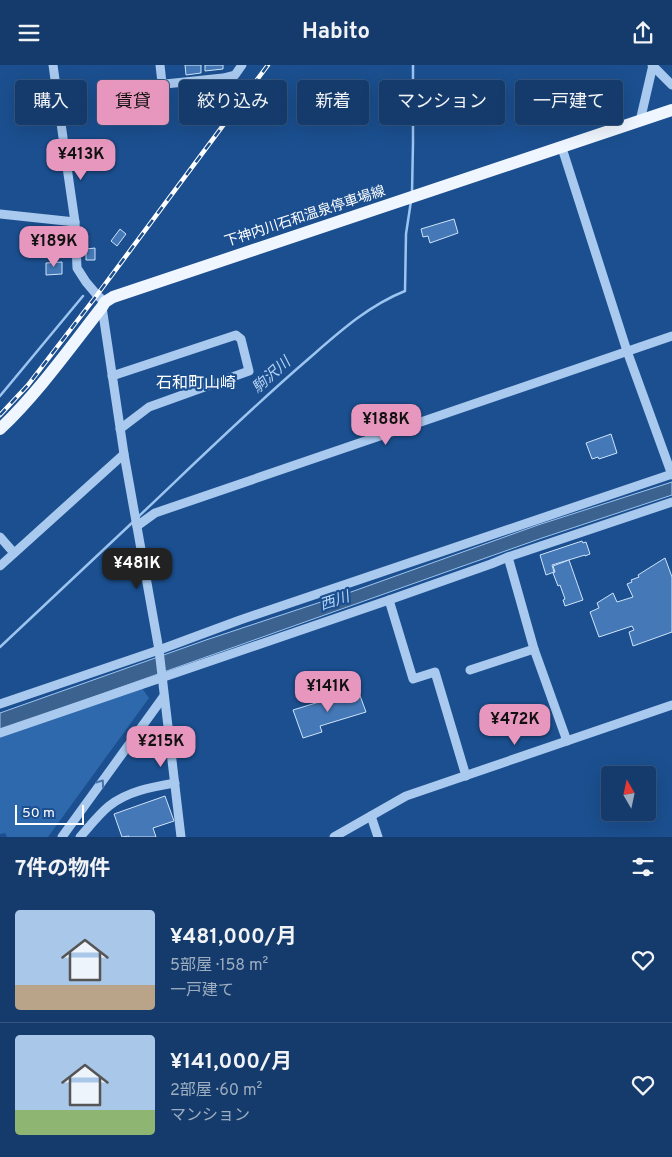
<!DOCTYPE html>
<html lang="ja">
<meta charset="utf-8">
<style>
body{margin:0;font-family:Overpass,"Noto Sans JP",sans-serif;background:#1d4271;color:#f1f3f6;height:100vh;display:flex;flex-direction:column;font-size:19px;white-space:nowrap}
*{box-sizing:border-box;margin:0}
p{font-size:16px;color:#9dadc1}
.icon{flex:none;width:28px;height:28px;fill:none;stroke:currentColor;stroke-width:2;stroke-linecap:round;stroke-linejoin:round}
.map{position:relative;height:772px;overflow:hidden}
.drawer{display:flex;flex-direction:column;background:#143b6b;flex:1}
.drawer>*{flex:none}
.top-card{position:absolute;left:15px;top:15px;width:642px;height:45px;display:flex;gap:10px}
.needle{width:32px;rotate:351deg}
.fabs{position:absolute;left:601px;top:701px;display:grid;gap:10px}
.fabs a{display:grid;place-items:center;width:55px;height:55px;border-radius:5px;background:#143b6b;box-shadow:0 5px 20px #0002,0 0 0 1px #33557e;font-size:25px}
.scale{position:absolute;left:15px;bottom:12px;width:69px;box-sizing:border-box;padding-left:5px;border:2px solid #fff;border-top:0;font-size:14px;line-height:18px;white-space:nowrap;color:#fff;-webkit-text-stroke:4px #1b4f8f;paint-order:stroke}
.price{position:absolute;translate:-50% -42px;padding:0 11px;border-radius:10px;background:#e797bd;color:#111;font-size:16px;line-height:32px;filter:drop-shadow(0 1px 2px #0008)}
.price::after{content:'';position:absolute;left:50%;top:30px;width:15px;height:11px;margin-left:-8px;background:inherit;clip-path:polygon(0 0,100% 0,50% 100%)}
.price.active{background:#222;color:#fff}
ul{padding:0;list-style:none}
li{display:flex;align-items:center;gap:15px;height:125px;padding:0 15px}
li+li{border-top:1px solid #33557e}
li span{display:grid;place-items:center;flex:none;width:140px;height:100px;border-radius:5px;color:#555}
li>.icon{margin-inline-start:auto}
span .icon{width:60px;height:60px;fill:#fffc;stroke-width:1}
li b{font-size:21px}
h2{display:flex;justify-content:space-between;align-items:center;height:60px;padding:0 15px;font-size:21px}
.pill{padding:0 18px;border-radius:5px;background:#143b6b;box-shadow:0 5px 20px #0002,0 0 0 1px #33557e;font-size:18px;line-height:45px}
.pill.active{background:#e797bd;color:#111}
header{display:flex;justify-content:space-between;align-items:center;height:65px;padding:0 15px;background:#143b6b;font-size:22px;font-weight:700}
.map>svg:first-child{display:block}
.green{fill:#2e69ad}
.water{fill:#3c6290;stroke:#9cc4f0}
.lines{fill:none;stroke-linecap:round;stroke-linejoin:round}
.stream{stroke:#9cc4f0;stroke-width:2.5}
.building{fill:#4478b7;stroke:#cfe3fa}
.minor{stroke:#a9c9ee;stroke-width:9}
.major{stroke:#f0f6ff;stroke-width:12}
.rail-casing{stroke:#fff;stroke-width:4.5}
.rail{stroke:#1b4f8f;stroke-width:2.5;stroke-dasharray:8;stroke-linecap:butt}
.oneway{stroke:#4674ac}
.labels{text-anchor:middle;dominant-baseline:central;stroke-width:4.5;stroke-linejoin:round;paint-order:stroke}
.street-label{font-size:14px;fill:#fff;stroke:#1b4f8f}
.water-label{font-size:15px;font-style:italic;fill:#b5d3f5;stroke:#1b4f8f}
.quarter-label{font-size:16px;fill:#fff;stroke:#1b4f8f}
</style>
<header><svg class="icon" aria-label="menu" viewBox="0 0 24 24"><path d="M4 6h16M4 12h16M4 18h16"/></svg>Habito<svg class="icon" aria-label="share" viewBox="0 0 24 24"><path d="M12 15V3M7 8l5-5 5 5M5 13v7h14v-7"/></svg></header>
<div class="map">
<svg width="672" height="772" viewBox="0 0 672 772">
<rect width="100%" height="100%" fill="#1b4f8f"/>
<path class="green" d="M 142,623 L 149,633 L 48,772 L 7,772 L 5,768 L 0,769 L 0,672 Z"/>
<path class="water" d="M 672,417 L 672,430 L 542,473 L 0,665 L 0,648 L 206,575 L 351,527 L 538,460 Z"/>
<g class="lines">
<g class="stream">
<path d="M 412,128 L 413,78 L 413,0"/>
<path d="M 0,331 L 83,231"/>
<path d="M 138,452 C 193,400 248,346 306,296 C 336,270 367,241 405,226 L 406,169 L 411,136"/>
<path d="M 0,582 L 134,456"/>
</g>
</g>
<g class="building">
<path d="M 185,0 L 201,0 L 201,8 L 186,10 Z"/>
<path d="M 205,0 L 223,0 L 223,4 L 205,6 Z"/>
<path d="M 217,19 L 217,22 L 219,22 L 220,32 L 203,34 L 201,24 L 204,24 L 204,20 Z"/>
<path d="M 195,21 L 197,35 L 183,37 L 181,23 Z"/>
<path d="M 454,154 L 458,168 L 430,178 L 428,171 L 423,172 L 421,164 Z"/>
<path d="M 120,164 L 126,169 L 117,181 L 111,176 Z"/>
<path d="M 44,167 L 63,167 L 63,181 L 44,180 Z"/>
<path d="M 95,183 L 95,195 L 86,195 L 86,184 Z"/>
<path d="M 62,197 L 62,209 L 46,210 L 46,198 Z"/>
<path d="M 611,369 L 617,388 L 599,394 L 598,392 L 592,394 L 586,378 Z"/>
<path d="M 582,476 L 583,478 L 586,477 L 590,489 L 585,491 L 585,490 L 552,500 L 554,507 L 546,510 L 540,490 Z"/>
<path d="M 665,493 L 672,512 L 672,567 L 633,581 L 629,567 L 634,565 L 632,561 L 599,572 L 590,547 L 599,543 L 597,538 L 613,528 L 617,537 L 633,532 L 627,519 L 632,517 L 631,515 L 639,512 L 638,510 Z"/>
<path d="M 569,495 L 583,535 L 565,541 L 563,535 L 565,534 L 560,520 L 558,521 L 553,508 L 555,507 L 553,501 Z"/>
<path d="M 358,625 L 366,647 L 320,661 L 322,667 L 303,673 L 293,645 Z"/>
<path d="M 165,731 L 174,756 L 153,763 L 156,772 L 129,772 L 129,771 L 122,772 L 114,749 Z"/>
</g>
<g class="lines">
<g class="minor">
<path d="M 53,0 L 68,109 L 75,157 L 77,203 L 86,217 L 97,230 L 105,237"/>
<path d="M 160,0 L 162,18 L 165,19 L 223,13 L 235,10 L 242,0"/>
<path d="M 652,0 L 672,20"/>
<path d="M 640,56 L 653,0"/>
<path d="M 562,83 L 627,286 L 672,410"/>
<path d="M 0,149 L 75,157"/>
<path d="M 102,242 L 124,389 L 159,585 L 181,772"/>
<path d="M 112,311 L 236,270 L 241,274 L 249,306 L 149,342 L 120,364"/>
<path d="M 137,461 L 155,448 L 672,271"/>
<path d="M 0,472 L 14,488"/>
<path d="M 508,492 L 534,584 L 567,676"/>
<path d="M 0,501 L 124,389"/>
<path d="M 389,535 L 413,614 L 435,607 L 466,711"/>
<path d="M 470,605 L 534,584"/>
<path d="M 0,639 L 159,585 L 240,555 L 672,409"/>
<path d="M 0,668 L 389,535 L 491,499 L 508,492 L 672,437"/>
<path d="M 371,751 L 378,772"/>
<path d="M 62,772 L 164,631"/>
<path d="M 80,772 C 89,762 99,749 109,741 C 128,726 152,722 175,718"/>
<path d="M 334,772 L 406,731 L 672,640"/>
</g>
<path class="major" d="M 0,364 C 38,328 69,284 102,242 L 105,237 L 113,232 L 672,45"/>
<defs>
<path id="rail" d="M 0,350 L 28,320 L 97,230 L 268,0"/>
</defs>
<use href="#rail" class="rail-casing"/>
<use href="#rail" class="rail"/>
</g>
<defs><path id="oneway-chevron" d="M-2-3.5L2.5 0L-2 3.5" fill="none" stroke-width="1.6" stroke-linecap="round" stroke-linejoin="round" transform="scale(1.25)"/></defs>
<use class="oneway" href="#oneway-chevron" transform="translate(101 718) rotate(-54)"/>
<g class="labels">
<g class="street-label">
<text transform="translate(305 152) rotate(-18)">下神内川石和温泉停車場線</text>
</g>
<g class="water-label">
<text transform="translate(272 311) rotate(-42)">駒沢川</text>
<text transform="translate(335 537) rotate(-18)">西川</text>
</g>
<g class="quarter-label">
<text x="196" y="319">石和町山崎</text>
</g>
</g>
</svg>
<div class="fabs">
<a><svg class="needle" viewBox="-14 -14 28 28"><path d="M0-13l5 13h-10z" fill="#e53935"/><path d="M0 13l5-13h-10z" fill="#9dadc1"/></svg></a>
</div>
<div class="scale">50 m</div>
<b class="price" style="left:81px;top:116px">¥413K</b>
<b class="price" style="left:54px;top:203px">¥189K</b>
<b class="price" style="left:386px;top:381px">¥188K</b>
<b class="price active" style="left:137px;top:525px">¥481K</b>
<b class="price" style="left:328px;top:648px">¥141K</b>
<b class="price" style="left:515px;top:681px">¥472K</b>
<b class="price" style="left:161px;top:703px">¥215K</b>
<div class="top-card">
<a class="pill">購入</a>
<a class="pill active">賃貸</a>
<a class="pill">絞り込み</a>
<a class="pill">新着</a>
<a class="pill">マンション</a>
<a class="pill">一戸建て</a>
</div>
</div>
<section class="drawer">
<h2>7件の物件<svg class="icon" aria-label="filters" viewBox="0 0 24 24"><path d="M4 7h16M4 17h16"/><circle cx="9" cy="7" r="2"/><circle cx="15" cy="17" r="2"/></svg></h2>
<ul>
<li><span style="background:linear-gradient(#a9c7e8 75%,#b9a48a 0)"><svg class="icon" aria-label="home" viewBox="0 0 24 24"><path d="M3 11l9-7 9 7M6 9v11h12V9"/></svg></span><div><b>¥481,000/月</b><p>5部屋 · 158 m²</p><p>一戸建て</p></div><svg class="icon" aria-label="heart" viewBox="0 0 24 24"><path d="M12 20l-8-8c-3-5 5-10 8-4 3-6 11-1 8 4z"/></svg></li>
<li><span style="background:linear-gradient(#a9c7e8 75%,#8fb573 0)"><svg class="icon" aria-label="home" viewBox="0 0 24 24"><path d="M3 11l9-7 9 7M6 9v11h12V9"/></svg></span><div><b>¥141,000/月</b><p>2部屋 · 60 m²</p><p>マンション</p></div><svg class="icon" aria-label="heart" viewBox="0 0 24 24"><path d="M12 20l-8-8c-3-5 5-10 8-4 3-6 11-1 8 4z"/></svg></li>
</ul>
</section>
